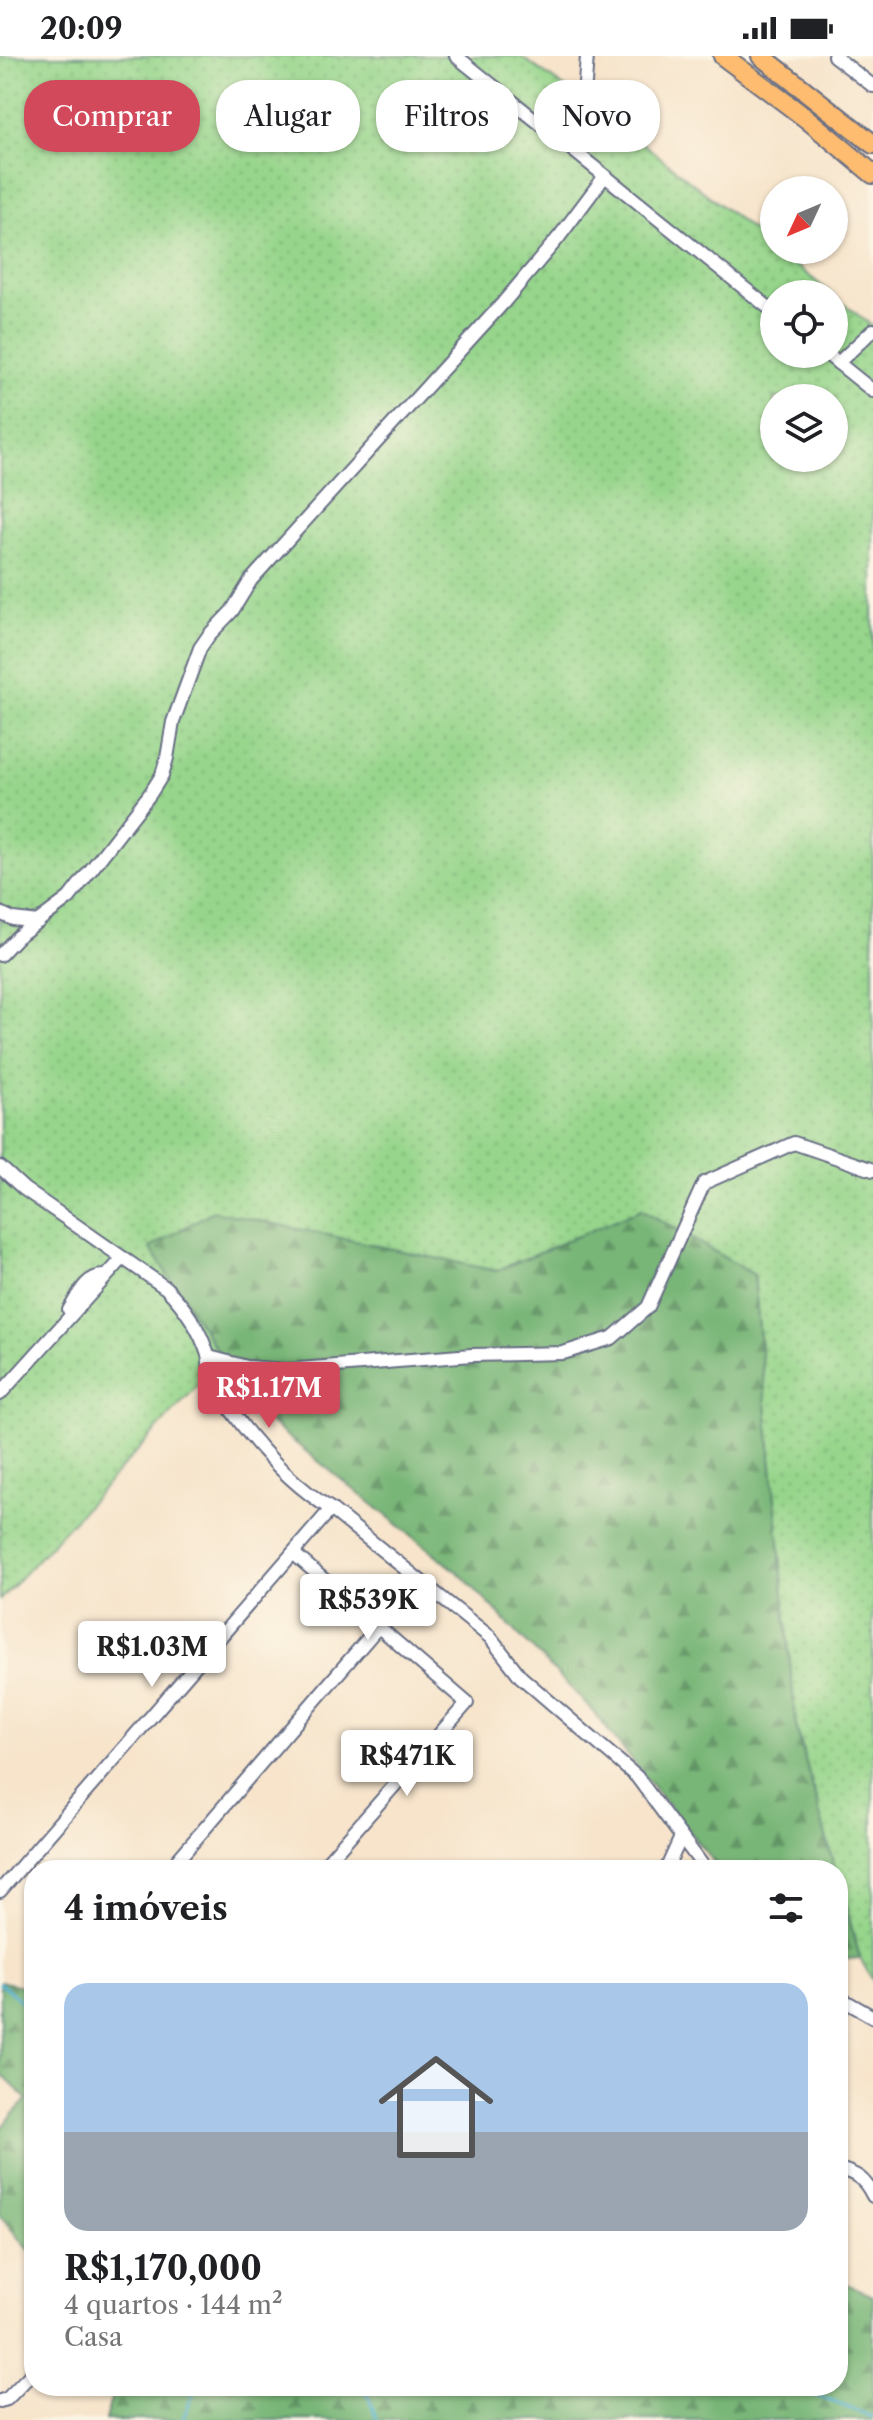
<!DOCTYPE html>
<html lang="pt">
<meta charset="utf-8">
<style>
body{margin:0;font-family:"Libre Caslon Text",serif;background:#f2f2f2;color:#202124;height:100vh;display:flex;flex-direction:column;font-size:30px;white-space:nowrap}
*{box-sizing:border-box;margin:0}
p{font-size:26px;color:#757577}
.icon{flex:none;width:44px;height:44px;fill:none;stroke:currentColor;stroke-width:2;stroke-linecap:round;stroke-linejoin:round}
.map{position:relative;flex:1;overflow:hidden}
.panel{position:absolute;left:24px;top:1804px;width:824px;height:536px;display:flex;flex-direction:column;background:#fff;border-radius:32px;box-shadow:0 2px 6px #0004}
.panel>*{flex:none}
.guide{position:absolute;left:24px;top:24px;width:826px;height:72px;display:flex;gap:16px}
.needle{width:52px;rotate:226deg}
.controls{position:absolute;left:760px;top:120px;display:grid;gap:16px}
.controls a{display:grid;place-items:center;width:88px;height:88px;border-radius:50%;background:#fff;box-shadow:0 2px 6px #0004;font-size:40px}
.price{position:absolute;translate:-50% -68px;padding:0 18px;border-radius:8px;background:#fff;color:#222;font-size:26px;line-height:52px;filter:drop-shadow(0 2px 4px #0008)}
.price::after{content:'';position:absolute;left:50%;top:48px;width:24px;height:18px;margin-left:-12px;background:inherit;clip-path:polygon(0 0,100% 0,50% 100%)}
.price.current{background:#d1495b;color:#fff}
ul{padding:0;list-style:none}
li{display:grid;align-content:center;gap:16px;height:424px;padding:0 40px}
li span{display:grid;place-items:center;height:248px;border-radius:24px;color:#555}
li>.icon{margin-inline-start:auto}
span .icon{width:144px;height:144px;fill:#fffc;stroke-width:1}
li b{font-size:34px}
h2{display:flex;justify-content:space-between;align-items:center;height:96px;padding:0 40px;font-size:34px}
.tag{padding:0 28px;border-radius:32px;background:#fff;box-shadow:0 2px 6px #0004;font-size:28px;line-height:72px}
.tag.current{background:#d1495b;color:#fff}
.status{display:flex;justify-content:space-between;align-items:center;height:56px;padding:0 40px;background:#fff;direction:ltr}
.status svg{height:22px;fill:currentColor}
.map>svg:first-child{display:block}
.grass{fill:url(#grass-dots);stroke:#588274;stroke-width:2;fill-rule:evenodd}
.forest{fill:url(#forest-firs);stroke:#4a726a;stroke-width:2}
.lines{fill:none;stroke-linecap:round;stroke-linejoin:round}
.stream{stroke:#4eaecd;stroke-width:3}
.minor-casing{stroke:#686e84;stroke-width:16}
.highway-casing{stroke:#686e84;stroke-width:22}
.minor{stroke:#fff;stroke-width:12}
.highway{stroke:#fdbc70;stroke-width:18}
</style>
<div class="status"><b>20:09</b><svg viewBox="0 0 49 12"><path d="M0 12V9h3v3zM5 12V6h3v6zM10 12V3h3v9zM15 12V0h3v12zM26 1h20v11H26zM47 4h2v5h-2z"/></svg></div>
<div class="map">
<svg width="873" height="2364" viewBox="0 0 873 2364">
<defs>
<pattern id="grass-dots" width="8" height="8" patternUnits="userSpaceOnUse" patternTransform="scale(2)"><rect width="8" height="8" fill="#96d58b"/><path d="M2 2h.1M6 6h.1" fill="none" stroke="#81b77a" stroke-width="1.8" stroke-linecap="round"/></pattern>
<pattern id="forest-firs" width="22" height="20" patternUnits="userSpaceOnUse" patternTransform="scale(2)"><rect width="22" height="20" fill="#78b677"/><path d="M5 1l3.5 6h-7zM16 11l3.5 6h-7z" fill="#629465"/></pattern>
</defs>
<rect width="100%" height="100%" fill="#fcf5e5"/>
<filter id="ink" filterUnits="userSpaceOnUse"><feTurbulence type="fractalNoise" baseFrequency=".0125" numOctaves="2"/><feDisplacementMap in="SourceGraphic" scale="16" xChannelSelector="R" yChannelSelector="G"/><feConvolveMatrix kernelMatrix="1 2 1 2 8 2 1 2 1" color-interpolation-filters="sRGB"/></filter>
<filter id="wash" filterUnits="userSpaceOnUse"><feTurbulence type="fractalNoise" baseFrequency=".006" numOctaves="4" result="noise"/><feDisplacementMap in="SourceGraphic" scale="32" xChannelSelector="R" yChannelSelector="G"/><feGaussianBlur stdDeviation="1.8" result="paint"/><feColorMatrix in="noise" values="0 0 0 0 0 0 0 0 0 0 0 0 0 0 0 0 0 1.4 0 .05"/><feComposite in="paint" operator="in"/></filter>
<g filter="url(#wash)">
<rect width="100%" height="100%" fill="#f7e4cb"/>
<path class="grass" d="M 0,0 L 520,0 L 631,78 L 832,238 L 774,238 L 774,298 L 834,298 L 834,240 L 873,271 L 873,1925 L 860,1902 L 838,1823 L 838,1814 L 835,1814 L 796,1670 L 754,1219 L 642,1153 L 496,1215 L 213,1155 L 151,1192 L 222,1303 L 0,1544 ZM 774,342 L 834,342 L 834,402 L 774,402 Z"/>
<g class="forest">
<path d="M 641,1153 L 754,1219 L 796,1670 L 835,1814 L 720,1814 L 590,1652 L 460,1518 L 259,1358 L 150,1192 L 213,1155 L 496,1215 Z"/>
<path d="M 838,1823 L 860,1902 L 838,1904 Z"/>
<path d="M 0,1925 L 34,1933 L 34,2189 L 28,2194 L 0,2159 L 0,2073 L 27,2043 L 0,2017 Z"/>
<path d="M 838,2224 L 873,2240 L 873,2364 L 105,2364 L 115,2330 L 838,2330 Z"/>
</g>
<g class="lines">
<g class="stream">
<path d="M 0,1927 L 34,1956"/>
<path d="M 363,2330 L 366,2334 L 377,2364"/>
<path d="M 790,2330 L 873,2361"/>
<path d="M 182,2364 L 197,2330"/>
</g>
</g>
</g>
<g filter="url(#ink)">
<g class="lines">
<defs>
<g id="minor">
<path d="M 456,0 L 774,256"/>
<path d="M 834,0 L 873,30"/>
<path d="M 558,83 L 584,41 L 587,0"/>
<path d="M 827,298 L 873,335"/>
<path d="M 838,307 L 873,274"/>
<path d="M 0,857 L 13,863 L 38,866"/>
<path d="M 0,899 L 17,881 L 69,842 L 150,738 L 162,719 L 167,702 L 173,666 L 200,592 L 209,579 L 232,555 L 251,524 L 503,247 L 559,181 L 604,121"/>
<path d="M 0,1111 L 24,1133 L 166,1232 C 184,1250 200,1274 208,1299 C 211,1309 207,1320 212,1329 C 217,1338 225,1346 231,1354 C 259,1393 291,1428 331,1453 L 490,1581 L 521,1621 L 637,1721 L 706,1814"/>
<path d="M 69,1254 C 78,1240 86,1219 105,1220"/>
<path d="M 209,1301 L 247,1311 L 287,1314 L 472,1299 L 563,1297 L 612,1282 L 648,1251 L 704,1127 L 794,1087 L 873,1114"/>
<path d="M 0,1338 L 123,1202"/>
<path d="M 293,1497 L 467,1647 L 320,1814"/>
<path d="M 169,1814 L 378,1571"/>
<path d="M 666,1814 L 681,1781"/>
<path d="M 0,1835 L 331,1453"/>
<path d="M 838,1941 L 873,1961"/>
<path d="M 838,2113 C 856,2117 865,2123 873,2140"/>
<path d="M 0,2345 L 7,2343 L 34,2315"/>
</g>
<g id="highway">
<path d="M 723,0 L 807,63 L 873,118"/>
<path d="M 761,0 L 873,88"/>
</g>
</defs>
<use href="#minor" class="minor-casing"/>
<use href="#highway" class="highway-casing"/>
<use href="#minor" class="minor"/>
<use href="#highway" class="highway"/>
</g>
</g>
</svg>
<div class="controls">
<a><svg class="needle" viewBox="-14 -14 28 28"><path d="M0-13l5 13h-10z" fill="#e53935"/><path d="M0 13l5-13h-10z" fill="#757577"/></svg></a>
<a><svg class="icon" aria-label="locate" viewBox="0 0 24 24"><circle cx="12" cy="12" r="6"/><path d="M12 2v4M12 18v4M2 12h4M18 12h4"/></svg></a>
<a><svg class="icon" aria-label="layers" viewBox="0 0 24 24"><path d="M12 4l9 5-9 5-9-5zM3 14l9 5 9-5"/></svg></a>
</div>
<b class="price current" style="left:269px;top:1374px">R$1.17M</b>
<b class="price" style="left:368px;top:1586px">R$539K</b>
<b class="price" style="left:152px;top:1633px">R$1.03M</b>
<b class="price" style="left:407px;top:1742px">R$471K</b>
<div class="guide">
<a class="tag current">Comprar</a>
<a class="tag">Alugar</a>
<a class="tag">Filtros</a>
<a class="tag">Novo</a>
</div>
<section class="panel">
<h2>4 imóveis<svg class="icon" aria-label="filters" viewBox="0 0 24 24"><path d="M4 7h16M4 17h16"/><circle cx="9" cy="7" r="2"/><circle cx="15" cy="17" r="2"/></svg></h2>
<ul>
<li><span style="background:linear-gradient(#a9c7e8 60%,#9aa5b1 0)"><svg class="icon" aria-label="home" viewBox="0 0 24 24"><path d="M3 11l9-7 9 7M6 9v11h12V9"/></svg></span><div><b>R$1,170,000</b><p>4 quartos · 144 m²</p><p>Casa</p></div></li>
</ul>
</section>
</div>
